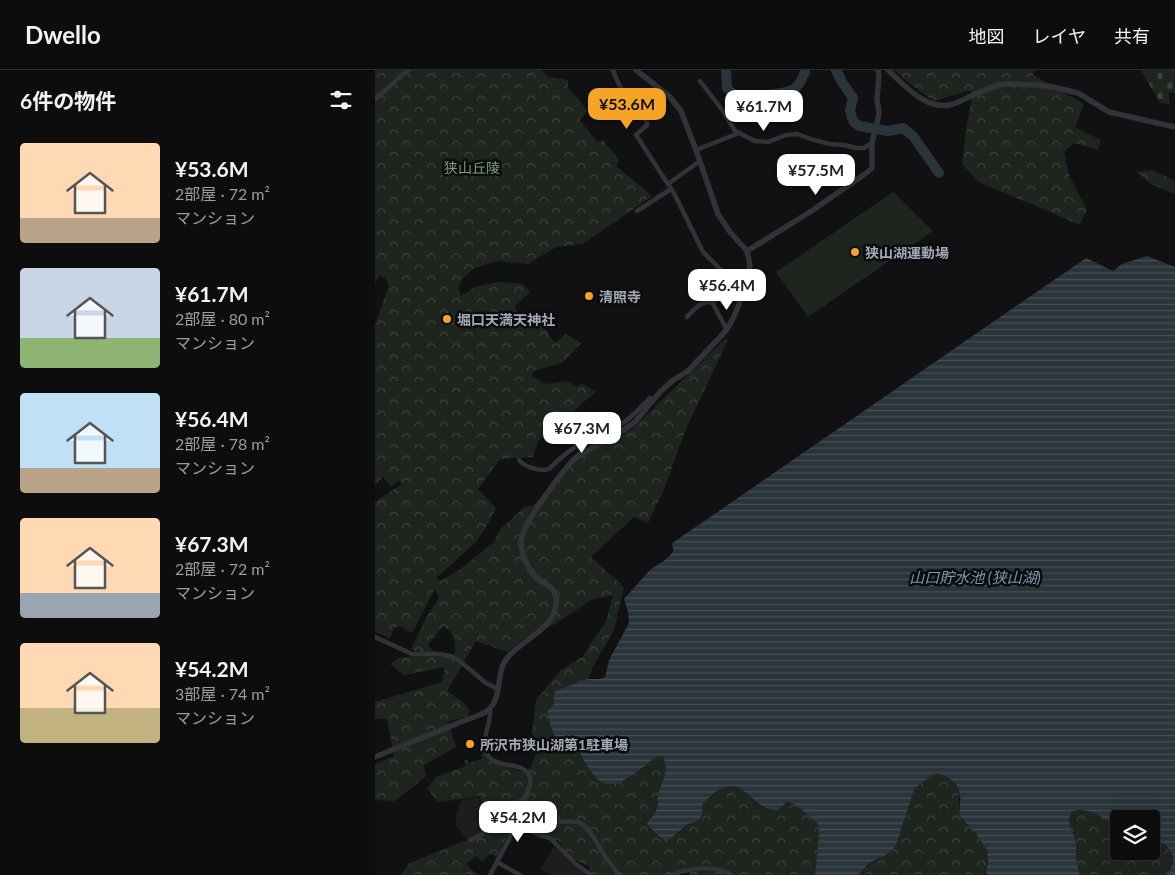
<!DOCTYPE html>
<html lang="ja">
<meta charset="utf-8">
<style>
body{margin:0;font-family:Lato,"Noto Sans JP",sans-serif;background:#161617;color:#f1f3f6;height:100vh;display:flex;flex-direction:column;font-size:19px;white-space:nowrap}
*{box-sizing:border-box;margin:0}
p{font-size:16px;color:#9a9c9e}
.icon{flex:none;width:28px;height:28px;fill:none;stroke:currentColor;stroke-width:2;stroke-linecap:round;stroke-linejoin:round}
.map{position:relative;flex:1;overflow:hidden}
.panel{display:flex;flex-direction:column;background:#0d0d0e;width:375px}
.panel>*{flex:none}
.tools{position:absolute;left:735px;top:740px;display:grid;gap:10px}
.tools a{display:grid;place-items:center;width:50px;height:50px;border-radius:5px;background:#0d0d0e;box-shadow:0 5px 20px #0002,0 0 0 1px #2d2d2e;font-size:25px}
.price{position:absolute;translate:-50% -42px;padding:0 11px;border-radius:10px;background:#fff;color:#222;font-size:16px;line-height:32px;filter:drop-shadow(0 1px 2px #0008)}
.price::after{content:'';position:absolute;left:50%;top:30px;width:15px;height:11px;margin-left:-8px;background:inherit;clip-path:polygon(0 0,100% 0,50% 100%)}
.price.on{background:#f5a426;color:#111}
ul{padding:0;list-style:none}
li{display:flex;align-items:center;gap:15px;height:125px;padding:0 20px}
li span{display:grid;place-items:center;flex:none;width:140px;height:100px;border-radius:5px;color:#555}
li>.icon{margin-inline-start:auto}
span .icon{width:60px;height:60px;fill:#fffc;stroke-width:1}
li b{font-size:21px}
h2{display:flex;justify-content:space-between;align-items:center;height:60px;padding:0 20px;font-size:21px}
header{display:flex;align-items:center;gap:30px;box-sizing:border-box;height:70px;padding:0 25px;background:#0d0d0e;border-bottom:1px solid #2d2d2e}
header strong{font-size:24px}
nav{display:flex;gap:28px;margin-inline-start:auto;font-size:18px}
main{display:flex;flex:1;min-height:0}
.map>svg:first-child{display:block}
.built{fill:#1d1d20}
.forest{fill:url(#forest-crowns);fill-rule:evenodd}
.cemetery{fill:url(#cemetery-stones)}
.park{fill:#1d251e}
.water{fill:url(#water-rules)}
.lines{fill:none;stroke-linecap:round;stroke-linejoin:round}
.river{stroke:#2a353b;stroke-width:10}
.minor{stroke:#323338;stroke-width:4.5}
.tertiary{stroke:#323338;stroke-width:5.5}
.poi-dot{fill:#f5a426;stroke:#0c0c0e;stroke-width:2}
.labels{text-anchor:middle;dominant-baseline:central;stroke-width:5;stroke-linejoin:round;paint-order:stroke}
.park-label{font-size:14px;fill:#789f78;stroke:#0c0c0e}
.poi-label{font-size:14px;font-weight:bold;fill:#a2a8b4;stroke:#0c0c0e;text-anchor:start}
.water-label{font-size:15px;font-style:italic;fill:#7799b0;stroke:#0c0c0e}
</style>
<header>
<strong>Dwello</strong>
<nav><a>地図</a><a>レイヤ</a><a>共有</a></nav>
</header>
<main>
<section class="panel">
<h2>6件の物件<svg class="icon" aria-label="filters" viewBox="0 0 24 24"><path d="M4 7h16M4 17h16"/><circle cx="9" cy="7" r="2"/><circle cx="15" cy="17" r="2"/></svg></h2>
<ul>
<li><span style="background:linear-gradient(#ffd9b3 75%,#b9a48a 0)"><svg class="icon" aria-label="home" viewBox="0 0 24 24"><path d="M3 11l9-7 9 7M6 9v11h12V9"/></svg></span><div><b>¥53.6M</b><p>2部屋 · 72 m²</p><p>マンション</p></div></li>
<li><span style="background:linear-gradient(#c9d6e8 70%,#8fb573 0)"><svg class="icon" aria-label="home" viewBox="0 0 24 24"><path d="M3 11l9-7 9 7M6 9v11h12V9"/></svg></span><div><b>¥61.7M</b><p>2部屋 · 80 m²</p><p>マンション</p></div></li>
<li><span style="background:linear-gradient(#bfe0f5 75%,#b9a48a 0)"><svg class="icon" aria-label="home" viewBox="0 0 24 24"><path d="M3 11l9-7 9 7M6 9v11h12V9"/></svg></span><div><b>¥56.4M</b><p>2部屋 · 78 m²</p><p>マンション</p></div></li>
<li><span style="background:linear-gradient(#ffd9b3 75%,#9aa5b1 0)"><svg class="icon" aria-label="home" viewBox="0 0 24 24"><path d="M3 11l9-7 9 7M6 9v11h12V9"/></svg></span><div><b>¥67.3M</b><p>2部屋 · 72 m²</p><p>マンション</p></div></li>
<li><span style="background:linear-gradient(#ffd9b3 65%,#c2b280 0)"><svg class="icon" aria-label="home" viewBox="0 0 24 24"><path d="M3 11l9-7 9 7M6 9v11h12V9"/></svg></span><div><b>¥54.2M</b><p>3部屋 · 74 m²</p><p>マンション</p></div></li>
</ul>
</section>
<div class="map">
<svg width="800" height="805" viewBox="0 0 800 805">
<defs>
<pattern id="forest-crowns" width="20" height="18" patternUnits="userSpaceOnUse" patternTransform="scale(1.25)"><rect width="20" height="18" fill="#1d251e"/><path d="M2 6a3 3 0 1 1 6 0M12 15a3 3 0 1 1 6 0" fill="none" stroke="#3b423c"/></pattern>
<pattern id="cemetery-stones" width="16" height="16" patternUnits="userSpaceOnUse" patternTransform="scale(1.25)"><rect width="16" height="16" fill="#1d251e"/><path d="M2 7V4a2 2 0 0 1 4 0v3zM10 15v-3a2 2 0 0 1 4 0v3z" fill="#3b423c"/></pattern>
<pattern id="water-rules" width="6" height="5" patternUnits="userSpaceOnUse" patternTransform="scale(1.25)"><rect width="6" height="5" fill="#2a353b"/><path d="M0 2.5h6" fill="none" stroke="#464f55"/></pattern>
</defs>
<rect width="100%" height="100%" fill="#111113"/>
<g class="built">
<path d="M 103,727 L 115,749 L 108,761 L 100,766 L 91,768 L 80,754 L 82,742 L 86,731 Z"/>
<path d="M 179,776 L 211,802 L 208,805 L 176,805 L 166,799 Z"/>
</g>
<g class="forest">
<path d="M 0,0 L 167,0 L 173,7 L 193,10 L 193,18 L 206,32 L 212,41 L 205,50 L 222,72 L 228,70 L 244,90 L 241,96 L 277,126 L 208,174 L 181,177 L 153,194 L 123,191 L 106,196 L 98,199 L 88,208 L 83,218 L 86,226 L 100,217 L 123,212 L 148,214 L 155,222 L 140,236 L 146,256 L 162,247 L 180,273 L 191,264 L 206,273 L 187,293 L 159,301 L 157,306 L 171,314 L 192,311 L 202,317 L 206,313 L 221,322 L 206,334 L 194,347 L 187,341 L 177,349 L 176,359 L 163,371 L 158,387 L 125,389 L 103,419 L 121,438 L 112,456 L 100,473 L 61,508 L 65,511 L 84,500 L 119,472 L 125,460 L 148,438 L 159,435 L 183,407 L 207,385 L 257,359 L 350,269 L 353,270 L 311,359 L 288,422 L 273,453 L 259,447 L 216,487 L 249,517 L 239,560 L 217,598 L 213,609 L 180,621 C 179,626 180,633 177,637 L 207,687 L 251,710 L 283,686 L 288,687 C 291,695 291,704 288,712 C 287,716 285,720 284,724 C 282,731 282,737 279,744 L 301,764 L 313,754 L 321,752 L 324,750 L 327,745 L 327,735 C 333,730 338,724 345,720 C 365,707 374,729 388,737 C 393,739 398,739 403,740 L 413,731 L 426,739 L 443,754 L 444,763 L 440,805 L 315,805 L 314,802 L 302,805 L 211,805 L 215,797 L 195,787 L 183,770 L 164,768 L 147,759 L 131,768 L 122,787 L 115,784 L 107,791 L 101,786 L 91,794 L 100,803 L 106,805 L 26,805 L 33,794 L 89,771 L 102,770 L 118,755 L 104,726 L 87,729 L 63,732 L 52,719 L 61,707 L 91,696 L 89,690 L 92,690 L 94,693 L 107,689 L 106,685 L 108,681 L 114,691 L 147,702 L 155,698 L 162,682 L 157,663 L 161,630 L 186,600 L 207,587 L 231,551 L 238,525 L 216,530 L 180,554 L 150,568 L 132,582 L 101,571 L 72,621 L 87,631 L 95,641 L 92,646 L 73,652 L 81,677 L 49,695 L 51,706 L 20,731 L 0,730 L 0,694 L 19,686 L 12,649 L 0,649 L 0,632 L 67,612 L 70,597 L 29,605 L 15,594 L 23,588 L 41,586 L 44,582 L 36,579 L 51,548 L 64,528 L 60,519 L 37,563 L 24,556 L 19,558 L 15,568 L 0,562 L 0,432 L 27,414 L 24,411 L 16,416 L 8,407 L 0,415 L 0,255 L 14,215 L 10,207 L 4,205 L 0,213 ZM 68,556 C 81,565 81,571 80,585 C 71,582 58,585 53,575 Z"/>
<path d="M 519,0 L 659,0 L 658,5 L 709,34 L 700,57 L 726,70 L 723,80 L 699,73 L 689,82 L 694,105 L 712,140 L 704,155 L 678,143 L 603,112 L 587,94 L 592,53 L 596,33 L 596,20 L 559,31 L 535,14 Z"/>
<path d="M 778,100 L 800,111 L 800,124 L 778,115 L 761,102 Z"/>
<path d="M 560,703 C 567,704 575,707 580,713 C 587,723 582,731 586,739 C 590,747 595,755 600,763 C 604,769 611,775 613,782 C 614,790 610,798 613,805 L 483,805 L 498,791 L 512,785 L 517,781 L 521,775 L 539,720 L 543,716 Z"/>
<path d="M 701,739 L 718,743 L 744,756 L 744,781 L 776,781 L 776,768 C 785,771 799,778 798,790 C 798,795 794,800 793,805 L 705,805 L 701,790 L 701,772 L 695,756 L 694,749 L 697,741 Z"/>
</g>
<path class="cemetery" d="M 766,0 L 800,0 L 800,23 L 794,22 L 794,34 L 785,33 Z"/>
<path class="park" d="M 518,122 L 558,161 L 433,247 L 401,202 Z"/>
<path class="water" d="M 772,186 L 800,197 L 800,805 L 793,805 C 794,800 798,795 798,790 C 799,778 785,771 776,768 L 776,749 L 744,749 L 744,756 C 729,750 714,736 697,741 L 694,749 L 695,756 L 701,772 L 701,790 L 705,805 L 613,805 L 611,802 L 613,791 L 612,780 L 599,761 L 585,746 C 584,739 586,732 585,725 C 583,712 572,705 560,703 L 543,716 L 539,720 L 521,775 C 513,787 509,785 498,791 C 492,794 488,801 483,805 L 440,805 L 444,763 L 443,754 L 426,739 L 415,732 L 412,732 L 403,740 C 378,742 372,708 348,718 C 340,721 333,729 327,735 L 327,745 L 324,750 L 321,752 L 313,754 L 291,772 L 284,766 L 272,754 C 275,749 281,743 282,737 C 283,733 282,729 283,725 C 287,712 294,702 288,687 L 283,686 C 245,713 230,736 203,679 C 200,679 197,680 195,679 C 179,676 176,655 172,642 L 179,634 L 179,625 L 180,621 L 213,609 L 225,609 L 230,607 L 234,590 L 254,553 L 253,542 L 249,529 L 276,499 L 290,490 L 298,482 L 298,477 L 296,474 L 711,188 L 738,201 L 747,194 Z"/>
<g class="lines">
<g class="river">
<path d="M 351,0 L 352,18 C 365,33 383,27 400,24 C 406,23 414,22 419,19 C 425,15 427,8 430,2 L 430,0"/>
<path d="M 461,0 L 467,12 L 478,28 L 475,40 L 477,48 L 479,52 L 484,56 L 513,61 L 528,58 L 538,66 L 564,103"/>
</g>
<g class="minor">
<path d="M 238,0 C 244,20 259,36 272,52 L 272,55 L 261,65 L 300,125 L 328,182 L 347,201 L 354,213"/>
<path d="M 325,11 L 348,41 L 360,61 L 380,71 L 393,72 L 411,65 L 422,64 L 439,70 L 455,74 L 469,75 L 481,78 L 489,78 L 497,73"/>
<path d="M 0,29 L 33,0"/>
<path d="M 321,80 L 364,63"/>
<path d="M 293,114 L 325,91"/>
<path d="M 262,141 L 296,119"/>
<path d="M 337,232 L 352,260"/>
<path d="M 312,247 C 320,238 326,231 338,232 L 354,213 L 371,210"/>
<path d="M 144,390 C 149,397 166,402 174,399 C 185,388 197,378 211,370 C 223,364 235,361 246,354 C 257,348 266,337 275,328 L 279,329"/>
<path d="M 0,567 L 37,584 L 65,584 L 78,587 L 87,593 L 111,613 L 123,619"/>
<path d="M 115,639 C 117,656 102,674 114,687 C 124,698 143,692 152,702 C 164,716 140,729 154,744 C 171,762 190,746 205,753 C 216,759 222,774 228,783 C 233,791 239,798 244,805"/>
<path d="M 143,754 L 154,760 L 176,769 L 201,794 L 216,805"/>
<path d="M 95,770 C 102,768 107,765 112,759 C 114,755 115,751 118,748 C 127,739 140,736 149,728"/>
<path d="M 122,792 L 145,805"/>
<path d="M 115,805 L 140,758 L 143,754 L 142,739 L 143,734"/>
<path d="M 295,805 C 312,799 342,794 356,805"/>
</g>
<g class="tertiary">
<path d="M 513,0 C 531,17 554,44 581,33 C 595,27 609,19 624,15 L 630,14 L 665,15 L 683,18 L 703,23 L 734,42 L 800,57"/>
<path d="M 372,181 L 438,140 L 490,104 L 497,98 L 497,73 L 502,53 L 504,43 L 502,29 L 504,6 L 503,0"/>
<path d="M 0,687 C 27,676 54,665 81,654 C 91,649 103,647 112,641 C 126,631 122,609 128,595 C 139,570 186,561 181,526 C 179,514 163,513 157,503 C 152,494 145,482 146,471 C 148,453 186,403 199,389 L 204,385 L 250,359 L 260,352 L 285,322 L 297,311 L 313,301 L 348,264 C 361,250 369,219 374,201 L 375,195 L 372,181 L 355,162 L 343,144 L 321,80 L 306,41 L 295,27 L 261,0"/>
</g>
</g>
<g class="poi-dot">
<circle cx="480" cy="182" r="5"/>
<circle cx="214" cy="226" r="5"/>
<circle cx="72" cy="249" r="5"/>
<circle cx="95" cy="674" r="5"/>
</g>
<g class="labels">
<g class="park-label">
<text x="97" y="97">狭山丘陵</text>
</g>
<g class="poi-label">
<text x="490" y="182">狭山湖運動場</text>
<text x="224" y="226">清照寺</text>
<text x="82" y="249">堀口天満天神社</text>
<text x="105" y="674">所沢市狭山湖第1駐車場</text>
</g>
<g class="water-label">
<text x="600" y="507">山口貯水池 (狭山湖)</text>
</g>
</g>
</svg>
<div class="tools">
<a><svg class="icon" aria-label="layers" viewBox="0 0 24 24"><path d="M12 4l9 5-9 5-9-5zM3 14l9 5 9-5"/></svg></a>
</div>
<b class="price on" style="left:252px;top:60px">¥53.6M</b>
<b class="price" style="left:389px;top:62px">¥61.7M</b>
<b class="price" style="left:441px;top:126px">¥57.5M</b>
<b class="price" style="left:352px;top:241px">¥56.4M</b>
<b class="price" style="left:207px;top:384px">¥67.3M</b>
<b class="price" style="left:143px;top:773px">¥54.2M</b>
</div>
</main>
